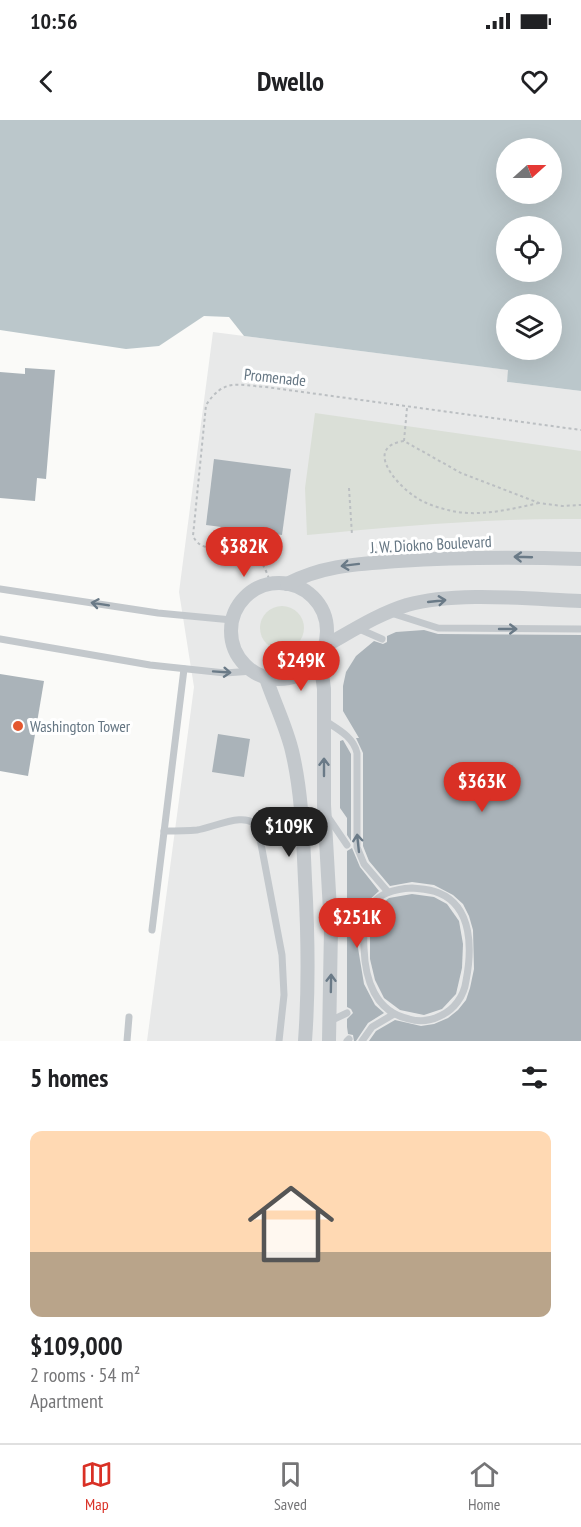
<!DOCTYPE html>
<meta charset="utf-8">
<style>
body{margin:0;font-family:"PT Sans Narrow",sans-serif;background:#f6f6f6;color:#202124;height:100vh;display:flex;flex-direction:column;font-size:22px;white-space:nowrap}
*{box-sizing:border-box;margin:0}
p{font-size:20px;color:#757577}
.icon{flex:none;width:33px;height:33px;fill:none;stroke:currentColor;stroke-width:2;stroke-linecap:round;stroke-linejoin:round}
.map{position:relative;height:921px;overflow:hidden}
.side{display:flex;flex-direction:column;background:#fff;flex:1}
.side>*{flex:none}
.needle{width:39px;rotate:69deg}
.fabs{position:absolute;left:496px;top:18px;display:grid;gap:12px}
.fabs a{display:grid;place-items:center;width:66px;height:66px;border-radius:50%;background:#fff;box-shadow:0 6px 24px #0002;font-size:30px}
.price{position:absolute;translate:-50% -51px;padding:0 14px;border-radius:21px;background:#d93025;color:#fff;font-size:20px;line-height:39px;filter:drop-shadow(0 2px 3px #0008)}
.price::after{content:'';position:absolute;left:50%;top:36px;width:18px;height:14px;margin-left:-9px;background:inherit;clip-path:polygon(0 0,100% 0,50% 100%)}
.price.active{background:#222;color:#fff}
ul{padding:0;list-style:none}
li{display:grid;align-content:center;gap:12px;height:318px;padding:0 30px}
li span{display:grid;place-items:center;height:186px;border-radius:12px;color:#555}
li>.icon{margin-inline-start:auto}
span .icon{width:108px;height:108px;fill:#fffc;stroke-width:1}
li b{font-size:26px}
h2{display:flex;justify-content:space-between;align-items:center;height:72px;padding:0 30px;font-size:26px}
.status{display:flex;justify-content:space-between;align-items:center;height:42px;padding:0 30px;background:#fff;direction:ltr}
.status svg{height:16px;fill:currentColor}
header{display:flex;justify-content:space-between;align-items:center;height:78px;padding:0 30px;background:#fff;font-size:27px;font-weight:800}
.menu{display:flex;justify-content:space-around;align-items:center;height:84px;border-top:2px solid #e0e0e0;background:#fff;font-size:16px;color:#757577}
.menu a{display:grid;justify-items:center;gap:3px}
.menu .active{color:#d93025}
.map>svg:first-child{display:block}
.built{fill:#e8e9e9}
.green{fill:#dadfd7}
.water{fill:#bbc7cb;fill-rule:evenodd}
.building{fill:#aab3b9}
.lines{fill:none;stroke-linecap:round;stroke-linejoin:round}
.path{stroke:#bbbfc2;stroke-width:2;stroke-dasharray:3 3;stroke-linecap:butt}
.lane{stroke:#c3c8cc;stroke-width:7}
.street{stroke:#c3c8cc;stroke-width:14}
.oneway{stroke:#6a7a87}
.poi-dot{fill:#e4572e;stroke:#fff;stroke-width:2}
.labels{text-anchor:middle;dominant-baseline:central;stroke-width:6;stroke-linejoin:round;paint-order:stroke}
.street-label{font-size:16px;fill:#657683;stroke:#fff}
.poi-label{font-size:16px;fill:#657683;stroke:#fff;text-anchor:start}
</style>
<div class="status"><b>10:56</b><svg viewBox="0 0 49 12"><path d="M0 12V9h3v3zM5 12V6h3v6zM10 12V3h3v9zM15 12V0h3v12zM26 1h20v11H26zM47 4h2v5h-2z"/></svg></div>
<header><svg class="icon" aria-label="back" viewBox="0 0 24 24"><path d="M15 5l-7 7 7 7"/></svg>Dwello<svg class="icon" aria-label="heart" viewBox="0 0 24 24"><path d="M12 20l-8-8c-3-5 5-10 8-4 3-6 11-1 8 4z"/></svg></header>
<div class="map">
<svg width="581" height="921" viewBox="0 0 581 921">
<rect width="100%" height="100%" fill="#fafaf8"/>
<path class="built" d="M 213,212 L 509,250 L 507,262 L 581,271 L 581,921 L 147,921 L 194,567 L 179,472 Z"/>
<g class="green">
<path d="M 315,293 L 581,331 L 581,399 C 489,398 399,406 307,415 L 305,368 Z"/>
<circle cx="282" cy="508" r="22"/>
</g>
<path class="water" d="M 0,0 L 581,0 L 581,271 L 507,262 L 508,250 L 244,216 L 229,197 L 204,196 L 159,226 L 126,229 L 0,210 ZM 507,28 L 552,28 L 552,74 L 507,74 ZM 507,106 L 552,106 L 552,152 L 507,152 ZM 507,184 L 552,184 L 552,230 L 507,230 Z"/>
<g class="building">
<path d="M 25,248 L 55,250 L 46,359 L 37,358 L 35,381 L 0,378 L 0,252 L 25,254 Z"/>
<path d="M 214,339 L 291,349 L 282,415 L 206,405 Z"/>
<path d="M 424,510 L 438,514 L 581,515 L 581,921 L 369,921 L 376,911 L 395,900 L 421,906 L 434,904 L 448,898 L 458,890 L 466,880 L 470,868 L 474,849 L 473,810 L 469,796 L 463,784 L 453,775 L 434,765 L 412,762 L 390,766 L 369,741 L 363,726 L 363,633 L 356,618 L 359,618 L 343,591 L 343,566 L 346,552 L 356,536 L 374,521 L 383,524 L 387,522 L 387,516 L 396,512 Z"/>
<path d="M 0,554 L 44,561 L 28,656 L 0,651 Z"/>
<path d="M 218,614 L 250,619 L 244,657 L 212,652 Z"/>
<path d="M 343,620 L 351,634 L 351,721 L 347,715 L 347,698 L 340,688 L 340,621 Z"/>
<path d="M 352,728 L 360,747 L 379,771 L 368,781 L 362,791 L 359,802 L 358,828 L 364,864 L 375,885 L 384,893 L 368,903 L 356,921 L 354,921 L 353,915 L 348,914 L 347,907 L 347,899 L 353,893 L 351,889 L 347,887 L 347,731 Z"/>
<path d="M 412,774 L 434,777 L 447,784 L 459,801 L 463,824 L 462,848 L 456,874 L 442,889 L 424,895 L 400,890 L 384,878 L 375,860 L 370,839 L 370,804 L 376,788 L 389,778 Z"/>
</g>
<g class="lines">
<g class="path">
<path d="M 404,321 L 407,288"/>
<path d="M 349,368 L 352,415"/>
<path d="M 539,383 C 511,389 481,397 452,391 C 439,388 425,384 414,376 C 395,363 364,327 404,321 L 461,353 L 539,383 L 562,386 L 581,385"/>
<path d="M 271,464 C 268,456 264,444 258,438 C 242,420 204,440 193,416 L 206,285 C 224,258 237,265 266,267 L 581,310"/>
</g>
<g class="lane">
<path d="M 0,469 L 158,493 L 232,500"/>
<path d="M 391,493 L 438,508 L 581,509"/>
<path d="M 357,508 L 382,519"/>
<path d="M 0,519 L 150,545 L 225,553 L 253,551"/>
<path d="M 324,600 C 337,609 353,616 357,633 L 357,727 L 364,744 L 388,772"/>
<path d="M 328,697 L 347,725"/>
<path d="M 164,711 C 175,711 186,711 197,710 C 213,708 248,689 258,708 L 282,835 L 284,875 L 279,921"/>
<path d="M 412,768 C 421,769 430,769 439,773 C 473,787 472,830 466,861 C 464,876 454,890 440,896 C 430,901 419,902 409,899 C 375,892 365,859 364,828 C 362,790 371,770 412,768 Z"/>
<path d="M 152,810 L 184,549"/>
<path d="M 330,901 L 347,893"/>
<path d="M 127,921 L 129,897"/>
<path d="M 347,921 L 349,919"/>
<path d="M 362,921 L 372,907 L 394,894"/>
</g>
<g class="street">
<circle cx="279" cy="511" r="48"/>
<path d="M 287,464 C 323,445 358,444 398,441 C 459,437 520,437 581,439"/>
<path d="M 325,526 C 352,511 378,494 407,485 C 456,471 529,479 581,481"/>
<path d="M 320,538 L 324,569 L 324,685 L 331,808 L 329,921"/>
<path d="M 266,558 C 274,582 286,606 292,631 C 302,673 303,717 305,760 C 308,814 309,867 305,921"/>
</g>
</g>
<defs><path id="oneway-shaft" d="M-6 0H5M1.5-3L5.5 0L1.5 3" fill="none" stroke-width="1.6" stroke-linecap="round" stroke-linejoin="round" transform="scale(1.5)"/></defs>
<g class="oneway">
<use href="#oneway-shaft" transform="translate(523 437) rotate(-178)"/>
<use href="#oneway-shaft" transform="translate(350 445) rotate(173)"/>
<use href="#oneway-shaft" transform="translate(437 481) rotate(-6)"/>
<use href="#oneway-shaft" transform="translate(100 484) rotate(-171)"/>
<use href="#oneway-shaft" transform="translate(508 509)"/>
<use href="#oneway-shaft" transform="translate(222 552) rotate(4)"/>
<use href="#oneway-shaft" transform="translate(324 647) rotate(-90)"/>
<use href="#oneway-shaft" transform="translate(358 723) rotate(-96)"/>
<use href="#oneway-shaft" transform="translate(331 863) rotate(-89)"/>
</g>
<circle class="poi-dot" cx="18" cy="606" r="6"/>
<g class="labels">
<g class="street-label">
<text transform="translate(275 257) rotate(6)">Promenade</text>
<text transform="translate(431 424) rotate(-3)">J. W. Diokno Boulevard</text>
</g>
<g class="poi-label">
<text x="30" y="606">Washington Tower</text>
</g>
</g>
</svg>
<div class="fabs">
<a><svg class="needle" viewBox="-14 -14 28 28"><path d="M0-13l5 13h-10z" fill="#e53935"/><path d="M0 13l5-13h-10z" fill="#757577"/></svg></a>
<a><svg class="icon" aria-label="locate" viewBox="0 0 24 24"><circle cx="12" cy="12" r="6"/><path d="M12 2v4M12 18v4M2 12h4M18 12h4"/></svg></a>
<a><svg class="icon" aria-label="layers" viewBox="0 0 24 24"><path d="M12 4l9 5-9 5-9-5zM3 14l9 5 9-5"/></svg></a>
</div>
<b class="price" style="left:244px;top:458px">$382K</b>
<b class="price" style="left:301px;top:572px">$249K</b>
<b class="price" style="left:482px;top:693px">$363K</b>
<b class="price active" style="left:289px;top:738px">$109K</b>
<b class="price" style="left:357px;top:829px">$251K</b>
</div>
<section class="side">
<h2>5 homes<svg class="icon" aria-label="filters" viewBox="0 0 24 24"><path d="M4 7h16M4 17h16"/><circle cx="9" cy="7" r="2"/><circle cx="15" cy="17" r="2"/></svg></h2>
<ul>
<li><span style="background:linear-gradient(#ffd9b3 65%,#b9a48a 0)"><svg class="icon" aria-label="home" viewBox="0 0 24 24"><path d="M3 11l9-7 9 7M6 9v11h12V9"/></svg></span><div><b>$109,000</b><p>2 rooms · 54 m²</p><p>Apartment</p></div></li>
</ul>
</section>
<nav class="menu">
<a class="active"><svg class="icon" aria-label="map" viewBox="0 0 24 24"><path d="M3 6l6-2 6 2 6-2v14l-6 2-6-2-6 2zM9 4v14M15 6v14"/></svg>Map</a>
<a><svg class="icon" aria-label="saved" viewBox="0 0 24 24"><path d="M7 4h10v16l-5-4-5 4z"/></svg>Saved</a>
<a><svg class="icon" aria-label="home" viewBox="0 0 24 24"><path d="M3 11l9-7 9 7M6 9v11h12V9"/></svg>Home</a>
</nav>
